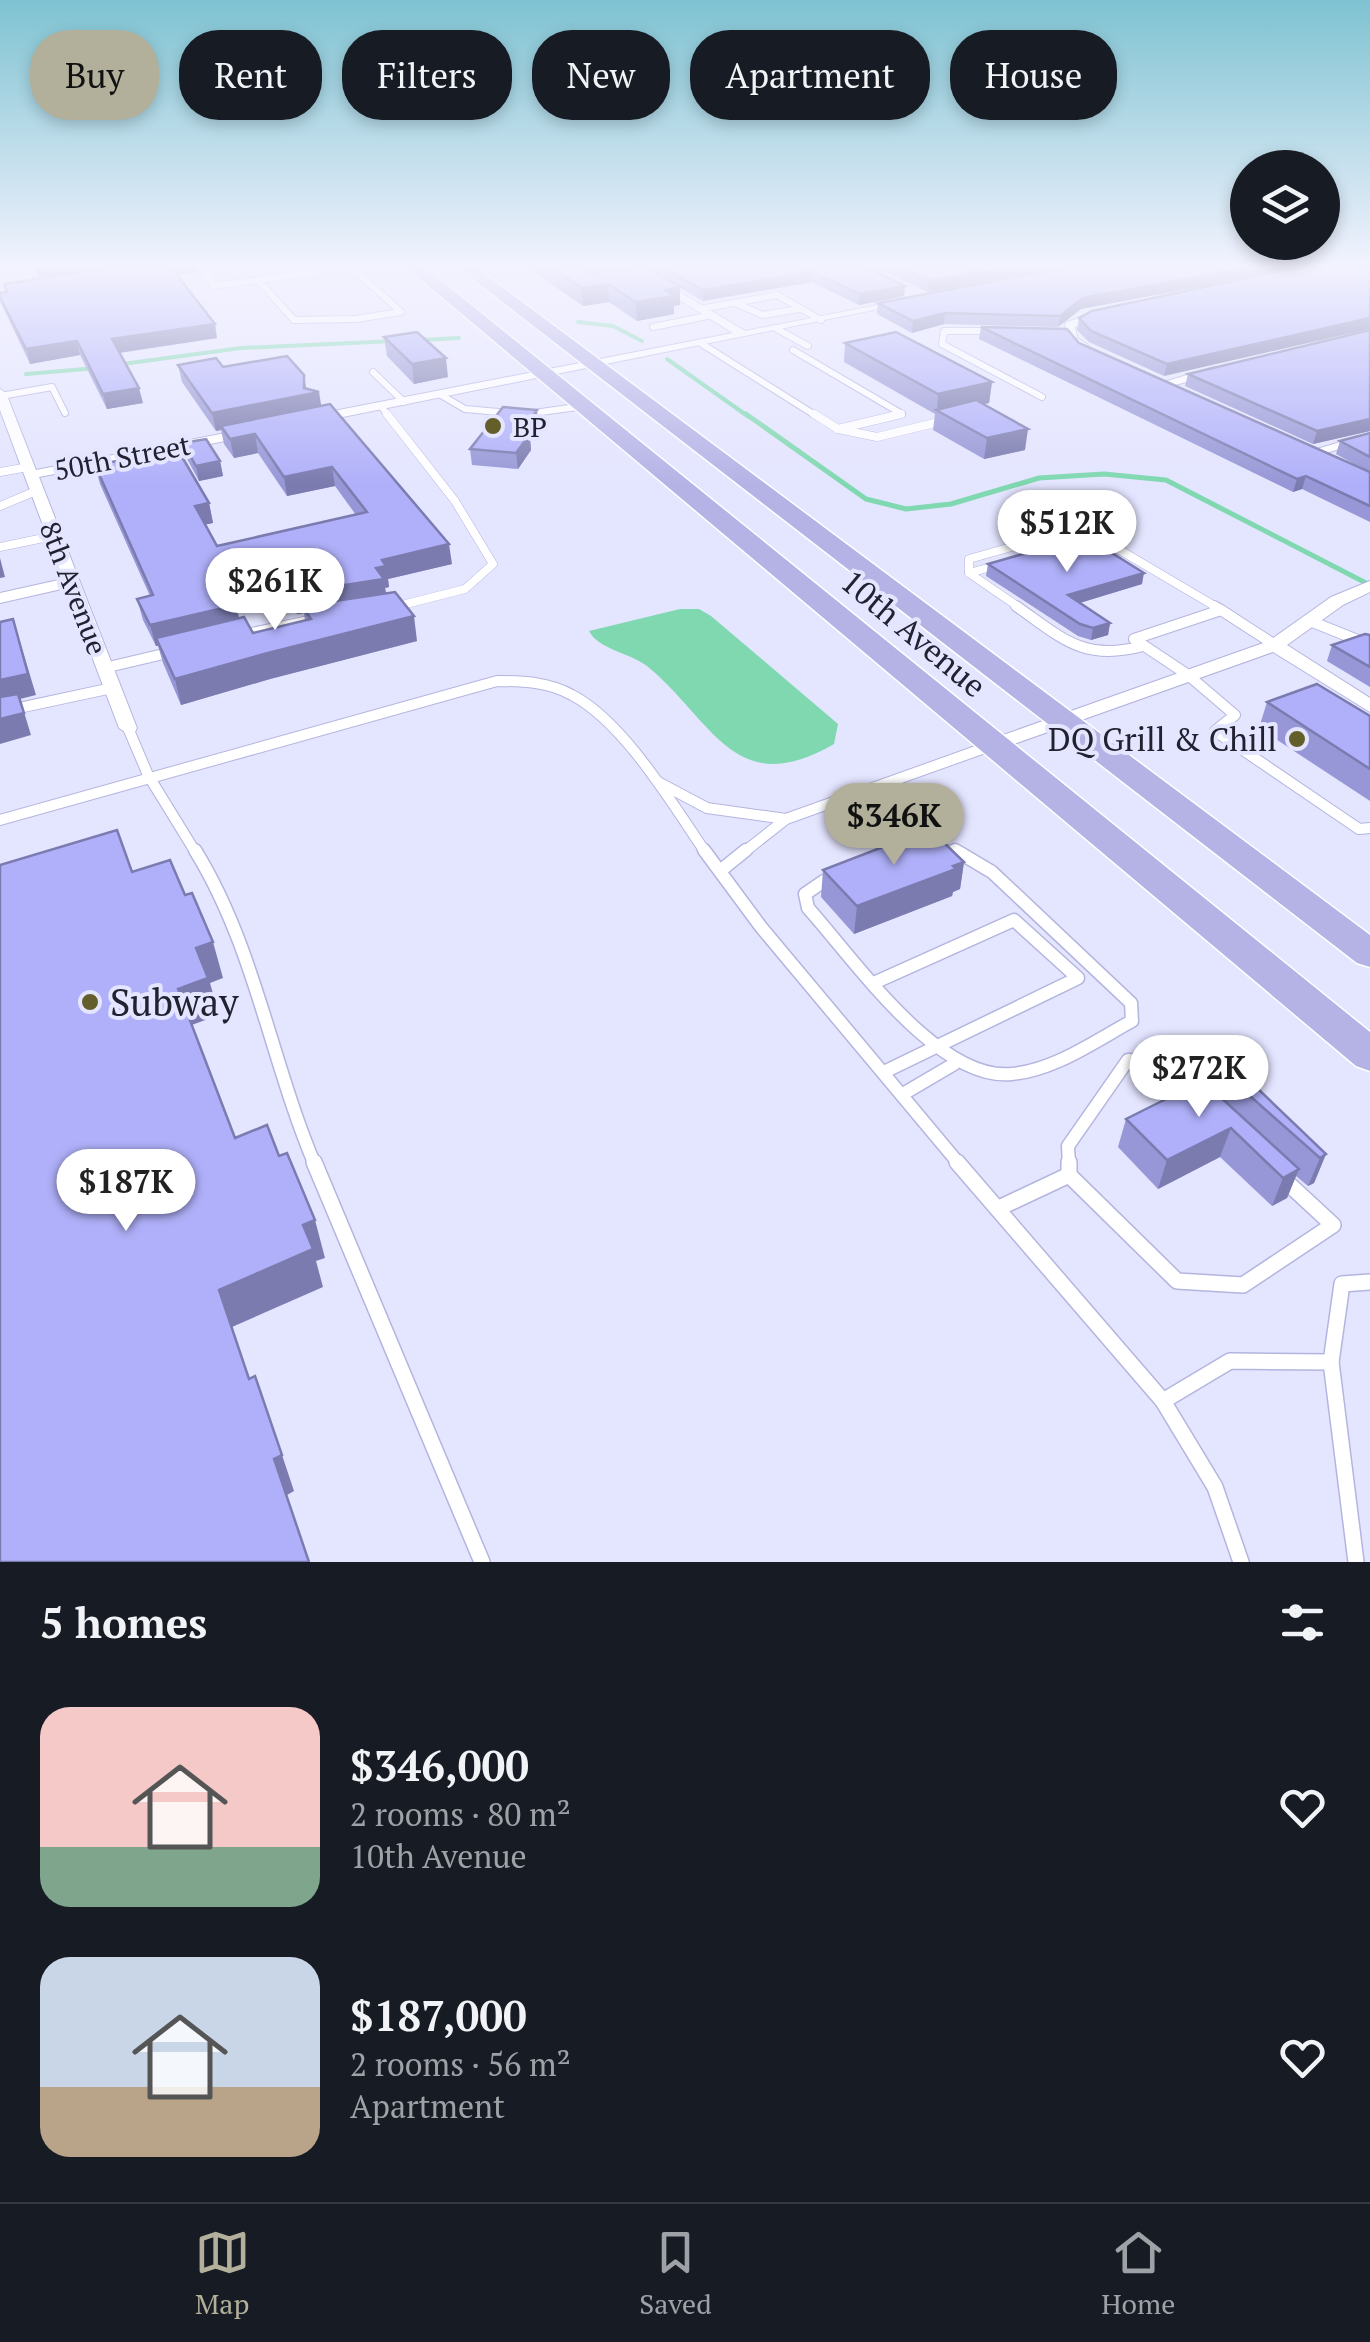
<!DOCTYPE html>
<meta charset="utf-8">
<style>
body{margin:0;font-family:"PT Serif",serif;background:#242831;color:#f1f3f6;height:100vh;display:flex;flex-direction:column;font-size:38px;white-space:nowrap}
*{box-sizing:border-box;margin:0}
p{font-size:32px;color:#9ea1a6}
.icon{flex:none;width:55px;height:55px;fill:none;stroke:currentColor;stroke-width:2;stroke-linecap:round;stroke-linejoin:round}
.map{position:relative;height:1562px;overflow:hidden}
.side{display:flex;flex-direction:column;background:#171b24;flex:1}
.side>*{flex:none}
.top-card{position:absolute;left:30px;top:30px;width:1310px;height:90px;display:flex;gap:20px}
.tools{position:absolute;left:1230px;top:150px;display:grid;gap:20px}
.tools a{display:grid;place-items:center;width:110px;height:110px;border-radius:50%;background:#171b24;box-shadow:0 5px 15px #0003;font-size:50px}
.price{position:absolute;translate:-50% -85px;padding:0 22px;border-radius:35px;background:#fff;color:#222;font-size:32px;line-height:65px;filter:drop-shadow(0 2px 5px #0008)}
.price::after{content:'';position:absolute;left:50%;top:60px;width:30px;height:22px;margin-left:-15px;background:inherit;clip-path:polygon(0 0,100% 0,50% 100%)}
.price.current{background:#b2b09b;color:#111}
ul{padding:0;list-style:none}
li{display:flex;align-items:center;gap:30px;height:250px;padding:0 40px}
li span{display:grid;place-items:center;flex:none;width:280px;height:200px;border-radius:30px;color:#555}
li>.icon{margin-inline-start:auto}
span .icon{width:120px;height:120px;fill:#fffc;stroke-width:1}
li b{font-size:42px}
h2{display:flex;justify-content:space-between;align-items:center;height:120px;padding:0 40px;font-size:42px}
.tag{padding:0 35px;border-radius:40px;background:#171b24;box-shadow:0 5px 15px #0003;font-size:35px;line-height:90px}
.tag.current{background:#b2b09b;color:#111}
.dock{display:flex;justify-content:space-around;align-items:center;height:140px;border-top:2px solid #363941;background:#171b24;font-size:28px;color:#9ea1a6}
.dock a{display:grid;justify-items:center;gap:5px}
.dock .current{color:#b2b09b}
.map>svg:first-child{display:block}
.water{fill:#7fd8af}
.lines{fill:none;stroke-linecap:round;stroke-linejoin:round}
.stream-far1{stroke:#7fd8af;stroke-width:4}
.stream{stroke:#7fd8af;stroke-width:5}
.service-far4-casing{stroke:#b4b5df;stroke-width:8}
.service-far3-casing{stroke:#b4b5df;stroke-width:9}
.service-far2-casing{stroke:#b4b5df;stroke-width:12}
.service-far1-casing{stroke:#b4b5df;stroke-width:15}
.service-casing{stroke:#b4b5df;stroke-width:18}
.minor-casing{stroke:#b4b5df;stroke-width:2}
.primary-casing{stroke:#fff;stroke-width:3}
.service-far4{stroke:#fff;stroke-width:6}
.service-far3{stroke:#fff;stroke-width:8}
.service-far2{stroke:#fff;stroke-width:10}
.service-far1{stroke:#fff;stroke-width:12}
.service{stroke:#fff;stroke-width:15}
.minor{fill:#fff;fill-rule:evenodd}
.primary{fill:#b5b3e6;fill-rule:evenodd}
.wall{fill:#9797d7;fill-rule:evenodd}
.shaded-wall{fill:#7b7baf}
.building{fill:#b0b0fa;stroke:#7b7baf;stroke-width:2.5}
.poi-dot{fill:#645e2b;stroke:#e4e5ff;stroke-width:4}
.labels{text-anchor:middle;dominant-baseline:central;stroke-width:8;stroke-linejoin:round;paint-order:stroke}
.far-poi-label{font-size:28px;fill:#212131;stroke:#e4e5ff;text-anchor:start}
.far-street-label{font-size:28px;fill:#212131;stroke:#e4e5ff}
.street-label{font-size:32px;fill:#212131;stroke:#e4e5ff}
.poi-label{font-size:32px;fill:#212131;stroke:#e4e5ff;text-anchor:end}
.near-poi-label{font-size:38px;fill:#212131;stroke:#e4e5ff;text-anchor:start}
</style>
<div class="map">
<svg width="1370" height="1562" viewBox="0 0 1370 1562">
<rect width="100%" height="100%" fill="#e4e5ff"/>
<path class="water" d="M 680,609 L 699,609 L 711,616 L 838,724 L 834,744 C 734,802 713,720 647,666 C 630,653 598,649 589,631 Z"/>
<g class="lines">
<g class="stream-far1">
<path d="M 578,322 L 613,326 L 642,341"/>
<path d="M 419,340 L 459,338"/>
<path d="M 667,359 L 749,417"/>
<path d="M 115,365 L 241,348 L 395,341"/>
<path d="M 26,374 L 97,368"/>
</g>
<path class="stream" d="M 746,414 L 866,499 L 906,509 L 951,504 L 1039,478 L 1104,474 L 1166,480 L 1370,585"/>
<defs>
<g id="service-far4">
<path d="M 202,266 L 214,286 L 258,280"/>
<path d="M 351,267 L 401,312 L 356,319 L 294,320 L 258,280 Z"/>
<path d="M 351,267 L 363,266"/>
<path d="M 735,303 L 763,315 L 799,309"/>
<path d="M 701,309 L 777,295 L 821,320"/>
<path d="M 653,327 L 712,315"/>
<path d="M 777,329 L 808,346"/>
<path d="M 992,331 L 944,331 L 942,344 L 1042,397"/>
<path d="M 702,344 L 818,417"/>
<path d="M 793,350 L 902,414 L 890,417"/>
<path d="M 373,372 L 404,402"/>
<path d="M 441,395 L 465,409 L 510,413"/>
<path d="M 1,396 L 52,387 L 65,413"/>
<path d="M 381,406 L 389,417"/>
<path d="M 527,414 L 584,406"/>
</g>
<g id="service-far3">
<path d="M 387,414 L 455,501 L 493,564 L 465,589 L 394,607"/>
<path d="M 814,414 L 838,429 L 901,414"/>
<path d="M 838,429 L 877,437 L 947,420"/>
<path d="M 0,472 L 28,467"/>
<path d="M 0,506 L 36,491"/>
<path d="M 1078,542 L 1096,536 L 1218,608"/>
<path d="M 0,547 L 53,536"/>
<path d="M 999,565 L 969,573 L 1020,608"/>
<path d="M 969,573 L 969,559 L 1071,530 L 1094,536"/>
</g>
<g id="service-far2">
<path d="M 1016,606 C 1062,638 1083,662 1143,646"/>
<path d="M 1214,606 L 1221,610"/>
<path d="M 394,607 L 399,606"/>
<path d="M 1310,621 L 1370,645"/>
<path d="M 242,635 L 304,622"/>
<path d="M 1275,645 L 1221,610 L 1134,639 L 1188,675 L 1235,715 L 1215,731 L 1359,829 L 1370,828"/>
<path d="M 104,668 L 172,652"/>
<path d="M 0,712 L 112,688"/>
<path d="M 128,728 L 148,775 L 196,853"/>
<path d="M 658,782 L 707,808 L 786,819"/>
<path d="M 0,820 L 497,681 C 523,681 549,682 572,695 C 624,722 673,805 706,853"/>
<path d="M 743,853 L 786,819 L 993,745"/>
<path d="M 906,853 L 926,846 L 960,853"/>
</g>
<g id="service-far1">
<path d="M 195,850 C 255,947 271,1062 315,1165"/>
<path d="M 704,850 L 761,927 L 960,1165"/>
<path d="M 914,850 L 824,881 L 805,894 L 808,908 C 854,959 938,1082 1012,1074 C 1055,1070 1095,1041 1132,1021 L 1131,1003 L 992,872 L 955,850"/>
<path d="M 720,871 L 746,850"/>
<path d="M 876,982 L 1014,920 L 1078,978 L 884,1072"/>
<path d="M 903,1094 L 954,1064"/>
<path d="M 1069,1165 L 1068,1146 L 1128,1060 L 1156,1061 L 1268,1165"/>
</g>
<g id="service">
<path d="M 314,1162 L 482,1562"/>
<path d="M 957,1162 L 1163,1401 L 1215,1487 L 1241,1562"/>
<path d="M 1069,1162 L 1069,1175 L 1177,1281 L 1243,1285 L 1333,1225 L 1265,1162"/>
<path d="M 999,1208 L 1069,1175"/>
<path d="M 1331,1362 L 1342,1284 L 1370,1282"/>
<path d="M 1163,1401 L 1230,1361 L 1331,1362 L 1356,1562"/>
</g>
<g id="minor">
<path d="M 624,266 L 636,266 L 745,331 L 903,300 L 908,303 L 313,423 L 306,419 L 313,415 L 733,333 Z"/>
<path d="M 1101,309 L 1111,311 L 1075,327 L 1077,338 L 1088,345 L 1088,351 L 1080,351 L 1067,342 L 1065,323 Z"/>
<path d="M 1214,367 L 1220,371 L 1218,374 L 1163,388 L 1157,384 Z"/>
<path d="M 0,389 L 6,393 L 36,470 L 246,429 L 253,433 L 246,437 L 39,477 L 137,728 L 135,732 L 128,734 L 119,728 L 66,588 L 0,603 L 0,593 L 63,579 L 0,410 Z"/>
<path d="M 1370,433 L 1370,441 L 1314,456 L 1307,452 Z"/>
<path d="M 1370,581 L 1370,592 L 1343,605 L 1287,645 L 1370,698 L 1370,712 L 1273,652 L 1000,749 L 986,749 L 983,745 L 986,741 L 1269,641 L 1331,597 Z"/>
</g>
<g id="primary">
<path d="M 405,266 L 423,266 L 1370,1032 L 1370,1071 L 1356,1066 Z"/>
<path d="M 456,266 L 474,266 L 1370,935 L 1370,967 L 1357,963 Z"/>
</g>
</defs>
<use href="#service-far4" class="service-far4-casing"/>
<use href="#service-far3" class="service-far3-casing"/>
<use href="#service-far2" class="service-far2-casing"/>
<use href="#service-far1" class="service-far1-casing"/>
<use href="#service" class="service-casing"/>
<use href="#minor" class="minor-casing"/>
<use href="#primary" class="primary-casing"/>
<use href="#service-far4" class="service-far4"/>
<use href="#service-far3" class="service-far3"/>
<use href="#service-far2" class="service-far2"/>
<use href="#service-far1" class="service-far1"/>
<use href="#service" class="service"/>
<use href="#minor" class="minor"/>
<use href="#primary" class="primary"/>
</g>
<g class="wall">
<path d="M 526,266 L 627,266 L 627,268 L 643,266 L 864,266 L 904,296 L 859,305 L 812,282 L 703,301 L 680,288 L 680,305 L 674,306 L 674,314 L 637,321 L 609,302 L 583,306 Z"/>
<path d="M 872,266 L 1066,266 L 928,292 Z"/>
<path d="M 1370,266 L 1164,376 L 1089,342 L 1077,330 L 1079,318 L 1233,280 L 1081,309 L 1058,327 L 944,324 L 912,333 L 877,314 L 878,303 Z"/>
<path d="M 198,272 L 177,275 L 217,338 L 120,353 L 143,403 L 107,409 L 80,355 L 30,364 L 0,301 L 0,293 L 6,292 L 4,284 Z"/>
<path d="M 981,327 L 1079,343 L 1365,470 L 1336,454 L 1340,441 L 1370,433 L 1370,522 L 1302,489 L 1293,492 L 979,339 Z"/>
<path d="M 1370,330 L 1370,431 L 1313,444 L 1185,386 L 1188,374 Z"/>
<path d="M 384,337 L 448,377 L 414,384 L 387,356 Z"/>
<path d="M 845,343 L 992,382 L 989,403 L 983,404 L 1025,450 L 984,459 L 933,430 L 935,414 L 844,362 Z"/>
<path d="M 178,365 L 223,367 L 304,375 L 306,389 L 452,564 L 388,579 L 389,587 L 385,588 L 386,593 L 417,641 L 270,679 L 181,705 L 163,663 L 158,646 L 156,646 L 143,620 L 137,599 L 150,596 L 100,484 L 95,465 L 209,503 L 213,523 L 205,524 L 217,546 L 356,515 L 335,486 L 287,496 L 258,453 L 234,458 L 224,444 L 221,430 L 216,431 L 182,382 ZM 277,582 L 297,614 L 304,613 L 305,620 L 253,633 L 239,619 L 229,593 Z"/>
<path d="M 537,410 L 538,426 L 530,438 L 531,450 L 518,469 L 472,465 L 470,449 Z"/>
<path d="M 183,443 L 220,461 L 223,476 L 199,481 L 186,457 Z"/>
<path d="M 988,564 L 1142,584 L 1080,603 L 1110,623 L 1108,635 L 1091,640 L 1078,636 L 986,576 Z"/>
<path d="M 1370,635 L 1370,687 L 1327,661 L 1332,645 Z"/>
<path d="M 1267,702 L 1370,716 L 1370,801 L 1259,728 Z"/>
<path d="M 923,837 L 964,862 L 960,889 L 953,892 L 952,896 L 854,934 L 821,897 L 823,870 Z"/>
<path d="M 1189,1042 L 1326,1154 L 1314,1183 L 1308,1186 L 1296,1176 L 1287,1198 L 1272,1206 L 1220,1157 L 1158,1189 L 1118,1147 L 1126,1119 L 1163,1101 L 1148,1086 L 1156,1058 L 1183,1063 Z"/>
</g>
<g class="shaded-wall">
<path d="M 35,266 L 104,266 L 104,267 L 39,278 Z"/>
<path d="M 169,266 L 196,266 L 198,272 L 171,276 Z"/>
<path d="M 590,266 L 627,266 L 627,272 L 590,279 Z"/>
<path d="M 1013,266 L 1066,266 L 928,292 L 929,281 Z"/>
<path d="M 1258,266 L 1310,266 L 1081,309 L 1058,327 L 1060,316 L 1083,298 Z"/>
<path d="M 812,272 L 812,282 L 703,301 L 703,290 Z"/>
<path d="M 608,284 L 609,302 L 583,306 L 582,288 Z"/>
<path d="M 905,286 L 904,296 L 859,305 L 860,294 Z"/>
<path d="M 680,287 L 680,305 L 674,306 L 674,314 L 637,321 L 636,302 L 665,290 Z"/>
<path d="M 945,313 L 944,324 L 912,333 L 913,321 Z"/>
<path d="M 1370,318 L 1370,329 L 1164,376 L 1167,364 Z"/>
<path d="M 215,324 L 217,338 L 116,353 L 112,339 Z"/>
<path d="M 77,341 L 80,355 L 30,364 L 26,349 Z"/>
<path d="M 446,358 L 448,377 L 414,384 L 412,364 Z"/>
<path d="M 304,375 L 307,395 L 319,392 L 322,410 L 221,426 L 221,430 L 216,431 L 212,413 Z"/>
<path d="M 992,382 L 989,403 L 942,413 L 937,410 L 938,394 Z"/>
<path d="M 139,388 L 143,403 L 107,409 L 103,394 Z"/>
<path d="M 537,410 L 538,426 L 530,438 L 531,450 L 518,469 L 516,453 L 521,433 Z"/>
<path d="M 1370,419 L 1370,431 L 1313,444 L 1317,431 Z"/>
<path d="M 1028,429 L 1025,450 L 984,459 L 987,438 Z"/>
<path d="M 255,434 L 258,453 L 234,458 L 230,439 Z"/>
<path d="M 220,461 L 223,476 L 199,481 L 196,466 Z"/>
<path d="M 332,467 L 335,486 L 287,496 L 284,477 Z"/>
<path d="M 1306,476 L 1302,489 L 1293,492 L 1297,479 Z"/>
<path d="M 209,503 L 213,523 L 199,526 L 195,506 Z"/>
<path d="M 449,544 L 452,564 L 388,579 L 389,587 L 385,588 L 387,600 L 302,606 L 304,613 L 297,614 L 293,593 L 376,568 L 382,560 Z"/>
<path d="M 0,558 L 5,577 L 0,578 Z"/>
<path d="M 273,562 L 277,582 L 223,594 L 218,573 Z"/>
<path d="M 1144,573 L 1142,584 L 1066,607 L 1068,595 Z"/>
<path d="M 236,605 L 241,626 L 156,638 L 158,646 L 156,646 L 150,625 Z"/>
<path d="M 414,616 L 417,641 L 270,679 L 181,705 L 175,679 L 264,654 Z"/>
<path d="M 13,619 L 36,695 L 20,699 L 31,735 L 0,744 L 0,680 Z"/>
<path d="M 1110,623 L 1108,635 L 1091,640 L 1093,628 Z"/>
<path d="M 964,862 L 960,889 L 953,892 L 952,896 L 854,934 L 857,906 Z"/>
<path d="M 213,942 L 223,978 L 210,983 L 219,1015 L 189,1026 L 178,989 L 196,948 Z"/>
<path d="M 1231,1128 L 1220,1157 L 1158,1189 L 1167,1160 Z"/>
<path d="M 1326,1154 L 1314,1183 L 1308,1186 L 1320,1158 Z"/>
<path d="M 1299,1169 L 1287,1198 L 1272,1206 L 1283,1178 Z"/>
<path d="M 315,1220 L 325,1258 L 316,1261 L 323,1287 L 232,1327 L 219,1290 L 303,1225 Z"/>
<path d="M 282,1455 L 294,1491 L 287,1495 L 274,1459 Z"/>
</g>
<g class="building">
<path d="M 118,266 L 170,266 L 215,324 L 112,339 L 139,388 L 103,394 L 77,341 L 26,349 L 0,297 L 0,293 L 7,292 L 4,284 Z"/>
<path d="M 549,266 L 590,266 L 590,273 L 644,266 L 680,287 L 665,290 L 674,296 L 636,302 L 608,284 L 582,288 Z"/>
<path d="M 660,266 L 864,266 L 905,286 L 860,294 L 812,272 L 703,290 Z"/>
<path d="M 895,266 L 1013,266 L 929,281 Z"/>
<path d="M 1072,266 L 1258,266 L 1083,298 L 1060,316 L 945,313 L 913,321 L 878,303 Z"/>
<path d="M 1302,266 L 1370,266 L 1370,318 L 1167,364 L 1091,331 L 1079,318 L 1092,311 Z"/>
<path d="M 981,327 L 1067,329 L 1079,343 L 1370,472 L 1370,506 L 1306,476 L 1297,479 Z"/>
<path d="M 1370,330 L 1370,419 L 1317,431 L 1188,374 Z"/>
<path d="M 417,332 L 446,358 L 412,364 L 384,337 Z"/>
<path d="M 896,332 L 992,382 L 938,394 L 845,343 Z"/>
<path d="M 287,356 L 304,375 L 304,388 L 319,392 L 212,413 L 178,365 L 216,358 L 223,367 Z"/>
<path d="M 976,400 L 1028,429 L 987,438 L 936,410 Z"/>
<path d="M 330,404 L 449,544 L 382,560 L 386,566 L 376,568 L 384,579 L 293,593 L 273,562 L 218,573 L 236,605 L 150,625 L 137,599 L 153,595 L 95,465 L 178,450 L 209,503 L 195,506 L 217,546 L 367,512 L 332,467 L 284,477 L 255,434 L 230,439 L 221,426 Z"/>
<path d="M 503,407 L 537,410 L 521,433 L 530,434 L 516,453 L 470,449 Z"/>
<path d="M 1370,433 L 1370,457 L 1340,441 Z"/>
<path d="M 206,439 L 220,461 L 196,466 L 183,443 Z"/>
<path d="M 1082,537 L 1091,540 L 1144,573 L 1068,595 L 1110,623 L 1093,628 L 1080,624 L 988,564 Z"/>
<path d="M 395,592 L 414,616 L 264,654 L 175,679 L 156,638 L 244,617 L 253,633 L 311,619 L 302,606 Z"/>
<path d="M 13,619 L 28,674 L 0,680 L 0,622 Z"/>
<path d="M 1365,634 L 1370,635 L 1370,667 L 1332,645 Z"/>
<path d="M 1317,684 L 1370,716 L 1370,769 L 1267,702 Z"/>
<path d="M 18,694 L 24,713 L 0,719 L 0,697 Z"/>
<path d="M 117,830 L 132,872 L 170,860 L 185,895 L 192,893 L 213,942 L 196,948 L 208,978 L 178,989 L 235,1138 L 267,1125 L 279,1156 L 287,1153 L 315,1220 L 303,1225 L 313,1249 L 219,1290 L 249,1379 L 255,1376 L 282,1455 L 274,1459 L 309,1562 L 0,1562 L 0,865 Z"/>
<path d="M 919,833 L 923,837 L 934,833 L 964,862 L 953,866 L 956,869 L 857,906 L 823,870 Z"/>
<path d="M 1197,1038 L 1231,1068 L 1234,1066 L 1326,1154 L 1320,1158 L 1189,1042 Z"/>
<path d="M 1170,1051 L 1299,1169 L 1283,1178 L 1231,1128 L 1167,1160 L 1126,1119 L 1188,1088 L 1156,1058 Z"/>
</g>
<linearGradient id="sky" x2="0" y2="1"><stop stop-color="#7ec2d1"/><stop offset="0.55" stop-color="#f3f3ff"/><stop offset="1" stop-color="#f3f3ff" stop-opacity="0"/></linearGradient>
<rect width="1370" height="484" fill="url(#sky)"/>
<g class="poi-dot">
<circle cx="493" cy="426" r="10"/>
<circle cx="1297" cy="739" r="10"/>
<circle cx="90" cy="1002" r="10"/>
</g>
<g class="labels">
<g class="far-poi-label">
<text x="513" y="426">BP</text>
</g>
<g class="far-street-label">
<text transform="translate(122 457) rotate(-11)">50th Street</text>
<text transform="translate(74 588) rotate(69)">8th Avenue</text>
</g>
<g class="street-label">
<text transform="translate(914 633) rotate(40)">10th Avenue</text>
</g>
<g class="poi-label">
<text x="1277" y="739">DQ Grill &amp; Chill</text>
</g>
<g class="near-poi-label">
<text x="110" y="1002">Subway</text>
</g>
</g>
</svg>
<div class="tools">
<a><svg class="icon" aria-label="layers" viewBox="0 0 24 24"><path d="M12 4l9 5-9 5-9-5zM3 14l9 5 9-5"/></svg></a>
</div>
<b class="price" style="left:1067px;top:575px">$512K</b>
<b class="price" style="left:275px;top:633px">$261K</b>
<b class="price current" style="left:894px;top:868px">$346K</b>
<b class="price" style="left:1199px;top:1120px">$272K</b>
<b class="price" style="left:126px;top:1234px">$187K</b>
<div class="top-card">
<a class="tag current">Buy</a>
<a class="tag">Rent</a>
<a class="tag">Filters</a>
<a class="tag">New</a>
<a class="tag">Apartment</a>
<a class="tag">House</a>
</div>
</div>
<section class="side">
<h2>5 homes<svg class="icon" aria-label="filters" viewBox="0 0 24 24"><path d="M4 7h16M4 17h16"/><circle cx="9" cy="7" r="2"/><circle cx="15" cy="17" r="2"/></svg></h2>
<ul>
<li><span style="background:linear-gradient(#f6c9c9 70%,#7fa58c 0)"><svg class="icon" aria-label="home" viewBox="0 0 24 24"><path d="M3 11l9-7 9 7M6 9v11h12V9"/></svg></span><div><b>$346,000</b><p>2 rooms · 80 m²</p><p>10th Avenue</p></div><svg class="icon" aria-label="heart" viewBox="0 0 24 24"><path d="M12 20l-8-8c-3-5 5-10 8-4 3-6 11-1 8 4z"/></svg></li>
<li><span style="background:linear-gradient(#c9d6e8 65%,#b9a48a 0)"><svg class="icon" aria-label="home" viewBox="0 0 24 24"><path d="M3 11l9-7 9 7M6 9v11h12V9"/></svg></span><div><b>$187,000</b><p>2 rooms · 56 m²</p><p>Apartment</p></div><svg class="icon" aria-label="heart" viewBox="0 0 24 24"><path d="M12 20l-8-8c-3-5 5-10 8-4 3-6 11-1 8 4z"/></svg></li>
</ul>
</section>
<nav class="dock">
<a class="current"><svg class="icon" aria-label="map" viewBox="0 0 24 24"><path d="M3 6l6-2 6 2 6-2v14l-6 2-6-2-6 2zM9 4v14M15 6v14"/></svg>Map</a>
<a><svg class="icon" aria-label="saved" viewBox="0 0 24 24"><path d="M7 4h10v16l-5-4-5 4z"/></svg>Saved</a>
<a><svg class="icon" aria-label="home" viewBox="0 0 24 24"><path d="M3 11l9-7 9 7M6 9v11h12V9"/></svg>Home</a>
</nav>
